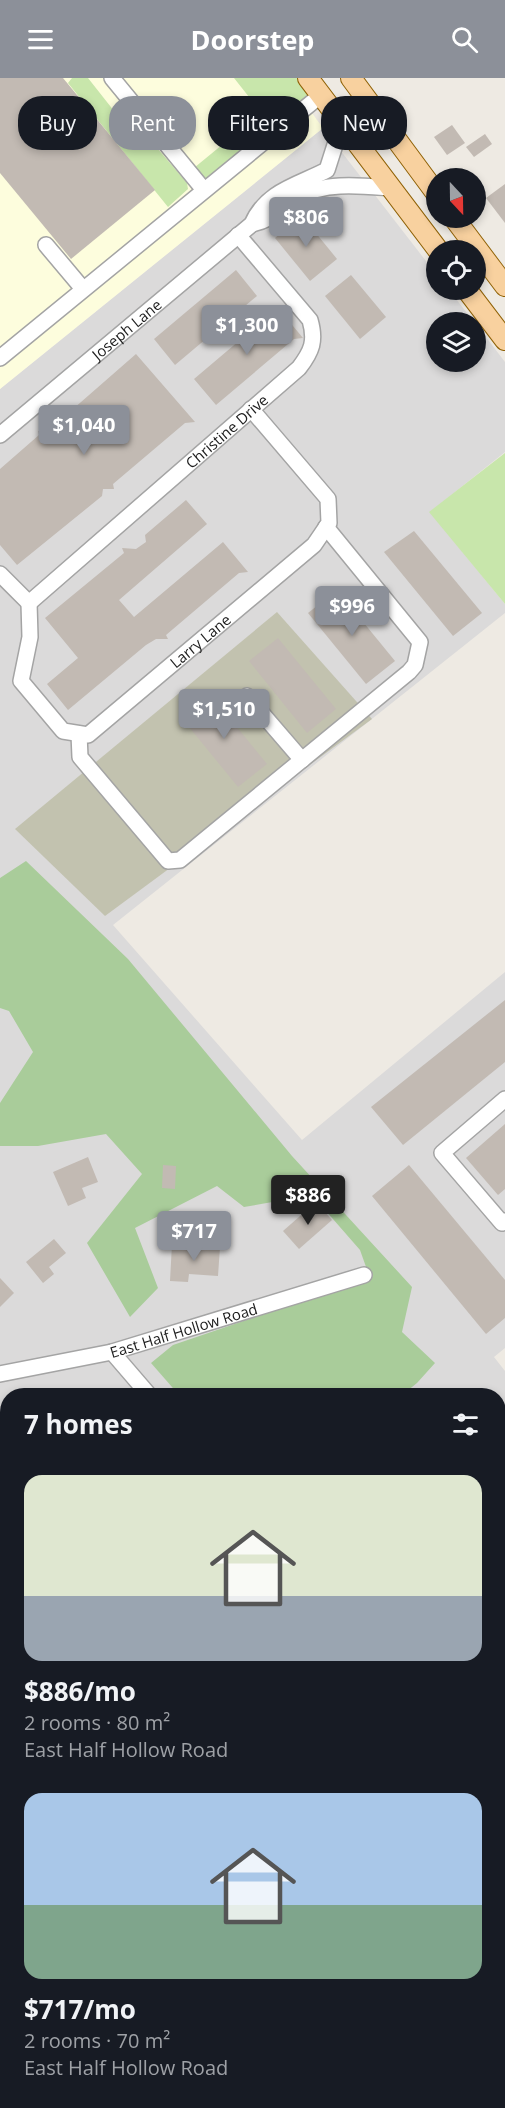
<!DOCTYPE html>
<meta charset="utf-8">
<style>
body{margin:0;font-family:"Open Sans",sans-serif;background:#20242c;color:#f1f3f6;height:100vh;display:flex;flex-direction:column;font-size:22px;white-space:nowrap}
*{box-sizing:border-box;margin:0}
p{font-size:20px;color:#9ea1a6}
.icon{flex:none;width:33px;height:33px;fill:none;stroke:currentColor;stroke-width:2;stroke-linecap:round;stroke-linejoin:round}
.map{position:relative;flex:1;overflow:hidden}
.details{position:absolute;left:0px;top:1310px;width:506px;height:722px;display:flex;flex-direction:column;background:#171b24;border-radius:24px 24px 0 0;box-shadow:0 3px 9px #0003}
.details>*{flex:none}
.banner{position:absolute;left:18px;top:18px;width:470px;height:54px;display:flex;gap:12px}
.needle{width:39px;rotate:158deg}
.controls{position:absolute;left:426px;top:90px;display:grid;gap:12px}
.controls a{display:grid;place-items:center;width:60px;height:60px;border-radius:50%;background:#171b24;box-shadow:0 3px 9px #0003;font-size:30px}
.price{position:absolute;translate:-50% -51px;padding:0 14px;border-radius:6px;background:#8c9099;color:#fff;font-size:20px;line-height:39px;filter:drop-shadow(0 2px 3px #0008)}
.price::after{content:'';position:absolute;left:50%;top:36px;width:18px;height:14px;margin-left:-9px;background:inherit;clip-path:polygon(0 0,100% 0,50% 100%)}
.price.on{background:#222;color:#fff}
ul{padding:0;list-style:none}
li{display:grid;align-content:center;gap:12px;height:318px;padding:0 24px}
li span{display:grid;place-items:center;height:186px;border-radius:18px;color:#555}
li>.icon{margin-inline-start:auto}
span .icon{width:108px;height:108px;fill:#fffc;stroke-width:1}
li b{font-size:26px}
h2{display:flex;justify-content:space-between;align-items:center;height:72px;padding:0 24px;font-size:26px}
.pill{padding:0 21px;border-radius:24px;background:#171b24;box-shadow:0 3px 9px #0003;font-size:21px;line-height:54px}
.pill.on{background:#8c9099;color:#fff}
header{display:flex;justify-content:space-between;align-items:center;height:78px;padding:0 24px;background:#8c9099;color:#fff;font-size:27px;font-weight:700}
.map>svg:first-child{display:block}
.residential{fill:#dbdada;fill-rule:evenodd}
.education{fill:#fdfddd}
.construction{fill:#c2c2af}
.grass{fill:#c8e6ab}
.forest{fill:#a9cc9a}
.building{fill:#c2bab3}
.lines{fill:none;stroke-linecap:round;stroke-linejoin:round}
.minor-casing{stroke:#a4a4a4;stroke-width:18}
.major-casing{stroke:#906206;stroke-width:22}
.minor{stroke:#fff;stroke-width:15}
.major{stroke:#f8d19f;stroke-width:20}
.labels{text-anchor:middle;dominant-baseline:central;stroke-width:6;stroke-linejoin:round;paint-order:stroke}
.street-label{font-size:15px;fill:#1d1d1d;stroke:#fff}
</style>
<header><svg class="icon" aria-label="menu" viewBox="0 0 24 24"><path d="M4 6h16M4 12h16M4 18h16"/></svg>Doorstep<svg class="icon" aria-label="search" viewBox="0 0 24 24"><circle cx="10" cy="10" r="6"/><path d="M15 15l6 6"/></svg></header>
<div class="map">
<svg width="505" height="2030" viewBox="0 0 505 2030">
<rect width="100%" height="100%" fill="#eeeae3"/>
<path class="residential" d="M 323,50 L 436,196 L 436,212 L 449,212 L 474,244 L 436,244 L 436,284 L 476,284 L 476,246 L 505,284 L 505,374 L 430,434 L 505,526 L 505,535 L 113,847 L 302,1062 L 505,894 L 505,1270 L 494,1279 L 505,1293 L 505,2030 L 0,2030 L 0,311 ZM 8,1317 L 498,1317 L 498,2024 L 8,2024 Z"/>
<path class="education" d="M 0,0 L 286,0 L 323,50 L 0,311 Z"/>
<path class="construction" d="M 277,534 L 372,641 L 105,838 L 15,751 Z"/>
<g class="grass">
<path d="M 72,0 L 88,0 L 118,38 L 140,50 L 187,105 L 188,111 L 168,129 L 68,5 Z"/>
<path d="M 234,0 L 308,0 L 321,17 L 203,111 L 189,94 L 250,44 L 243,32 L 253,24 Z"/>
<path d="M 505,375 L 505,526 L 429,434 Z"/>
</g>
<g class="forest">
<path d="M 26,783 L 128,881 L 292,1078 L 412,1209 L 402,1254 L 435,1285 L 417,1305 L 402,1317 L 179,1317 L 151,1285 L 173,1267 L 370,1200 L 360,1172 L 312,1117 L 244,1129 L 217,1108 L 135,1150 L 158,1210 L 130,1239 L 87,1165 L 142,1096 L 106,1056 L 38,1068 L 0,1068 L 0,1025 L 33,974 L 9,933 L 0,930 L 0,800 Z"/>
<path d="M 0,1472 L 7,1480 L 7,1619 L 0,1613 Z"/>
<path d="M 287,2024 L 405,2024 L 407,2030 L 294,2030 Z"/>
</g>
<g class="building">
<path d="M 0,0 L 63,0 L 155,112 L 71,181 L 0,95 Z"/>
<path d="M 452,47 L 465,65 L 447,77 L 434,59 Z"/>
<path d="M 485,56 L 492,66 L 474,79 L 466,69 Z"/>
<path d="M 505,106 L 505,145 L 486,120 Z"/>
<path d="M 302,138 L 337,181 L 310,203 L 275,160 Z"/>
<path d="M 236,192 L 257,218 L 175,287 L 154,261 Z"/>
<path d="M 351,197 L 386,239 L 360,261 L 325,218 Z"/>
<path d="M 278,230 L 303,260 L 294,261 L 216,327 L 194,301 Z"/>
<path d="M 136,276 L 195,344 L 185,345 L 113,406 L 114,411 L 103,411 L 102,418 L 17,487 L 0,467 L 0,391 L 39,357 L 38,353 L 58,351 L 60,337 L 65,338 Z"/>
<path d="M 186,422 L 207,446 L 119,522 L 134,539 L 223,464 L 248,494 L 239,495 L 166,557 L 168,561 L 156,561 L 146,567 L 68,632 L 47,606 L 78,580 L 45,540 L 124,475 L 122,470 L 136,471 L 146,464 L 145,457 Z"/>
<path d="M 414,453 L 482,535 L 453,558 L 384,474 Z"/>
<path d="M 337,512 L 395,583 L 366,606 L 308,535 Z"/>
<path d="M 278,560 L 336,631 L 307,655 L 249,583 Z"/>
<path d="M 209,615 L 267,686 L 238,709 L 180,638 Z"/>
<path d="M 505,922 L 505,984 L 403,1067 L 371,1029 Z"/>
<path d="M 505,1046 L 505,1111 L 498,1117 L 466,1080 Z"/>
<path d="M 88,1079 L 98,1104 L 82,1110 L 86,1120 L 68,1128 L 53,1094 Z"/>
<path d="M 163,1087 L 176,1088 L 175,1111 L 162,1110 Z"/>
<path d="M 409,1087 L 505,1202 L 505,1240 L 486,1256 L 372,1118 Z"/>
<path d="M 316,1124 L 332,1142 L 299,1171 L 283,1153 Z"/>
<path d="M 54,1161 L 66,1175 L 49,1189 L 54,1196 L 43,1205 L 26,1184 Z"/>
<path d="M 172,1166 L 220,1169 L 218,1198 L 189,1196 L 188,1204 L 170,1203 Z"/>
<path d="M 0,1200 L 14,1215 L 0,1229 Z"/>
</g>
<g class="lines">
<defs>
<g id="minor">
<path d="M 112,0 L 204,112"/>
<path d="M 252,146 C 274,141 281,130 300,119 C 324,103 364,108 391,110"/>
<path d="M 46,167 L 83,211"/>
<path d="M 0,280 L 321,17"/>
<path id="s1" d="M 0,357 L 252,146 C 266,113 298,107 327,92 L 342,45"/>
<path d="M 0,496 L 29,525"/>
<path id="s2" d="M 29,525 L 30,559 L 21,603 L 63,653 L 88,657 L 314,467 L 329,445 L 328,421 L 251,331"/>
<path id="s3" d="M 29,525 L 299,290 C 312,273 316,263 310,242 L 238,157"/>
<path d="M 247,618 L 302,682"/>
<path d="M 79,656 L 80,679 L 168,783 L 180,782 L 409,594 L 415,587 L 420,564 L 326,449"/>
<path d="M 505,1021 L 442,1075 L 502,1145 L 505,1143"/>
<path d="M 112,1274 L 149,1317"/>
<path id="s4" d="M 0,1296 L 112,1274 L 364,1197"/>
<path d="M 498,1718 L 505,1726"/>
</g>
<g id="major">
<path d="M 308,0 L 438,172"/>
<path d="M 351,0 L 436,115"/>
<path d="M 454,140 L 505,208"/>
<path d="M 467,212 L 505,262"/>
</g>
</defs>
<use href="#minor" class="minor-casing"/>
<use href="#major" class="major-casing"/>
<use href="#minor" class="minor"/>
<use href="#major" class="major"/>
</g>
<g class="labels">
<g class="street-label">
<text stroke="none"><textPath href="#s1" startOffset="165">Joseph Lane</textPath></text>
<text stroke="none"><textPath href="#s3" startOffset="262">Christine Drive</textPath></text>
<text stroke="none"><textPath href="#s2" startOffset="316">Larry Lane</textPath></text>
<text stroke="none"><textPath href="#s4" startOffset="189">East Half Hollow Road</textPath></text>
</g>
</g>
</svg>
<div class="controls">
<a><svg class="needle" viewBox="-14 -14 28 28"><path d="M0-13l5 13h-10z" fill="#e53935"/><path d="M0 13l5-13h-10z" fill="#9ea1a6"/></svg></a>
<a><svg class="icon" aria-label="locate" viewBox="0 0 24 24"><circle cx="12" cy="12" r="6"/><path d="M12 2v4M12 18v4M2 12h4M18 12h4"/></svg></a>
<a><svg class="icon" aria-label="layers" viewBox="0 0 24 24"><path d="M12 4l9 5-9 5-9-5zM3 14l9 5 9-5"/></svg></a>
</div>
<b class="price" style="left:306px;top:170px">$806</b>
<b class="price" style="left:247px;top:278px">$1,300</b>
<b class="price" style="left:84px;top:378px">$1,040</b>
<b class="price" style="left:352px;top:559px">$996</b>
<b class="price" style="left:224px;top:662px">$1,510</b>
<b class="price on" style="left:308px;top:1148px">$886</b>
<b class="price" style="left:194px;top:1184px">$717</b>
<div class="banner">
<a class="pill">Buy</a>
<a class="pill on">Rent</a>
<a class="pill">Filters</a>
<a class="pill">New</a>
</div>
<section class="details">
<h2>7 homes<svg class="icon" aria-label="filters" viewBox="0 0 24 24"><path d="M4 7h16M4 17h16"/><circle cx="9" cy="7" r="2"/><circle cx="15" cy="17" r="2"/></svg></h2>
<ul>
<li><span style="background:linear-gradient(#dfe7d0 65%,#9aa5b1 0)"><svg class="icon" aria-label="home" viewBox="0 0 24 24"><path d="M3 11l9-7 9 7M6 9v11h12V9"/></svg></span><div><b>$886/mo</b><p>2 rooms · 80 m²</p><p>East Half Hollow Road</p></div></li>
<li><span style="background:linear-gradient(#a9c7e8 60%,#7fa58c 0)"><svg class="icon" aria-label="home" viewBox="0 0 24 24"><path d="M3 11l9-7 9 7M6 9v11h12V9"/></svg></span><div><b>$717/mo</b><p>2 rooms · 70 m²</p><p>East Half Hollow Road</p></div></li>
</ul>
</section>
</div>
